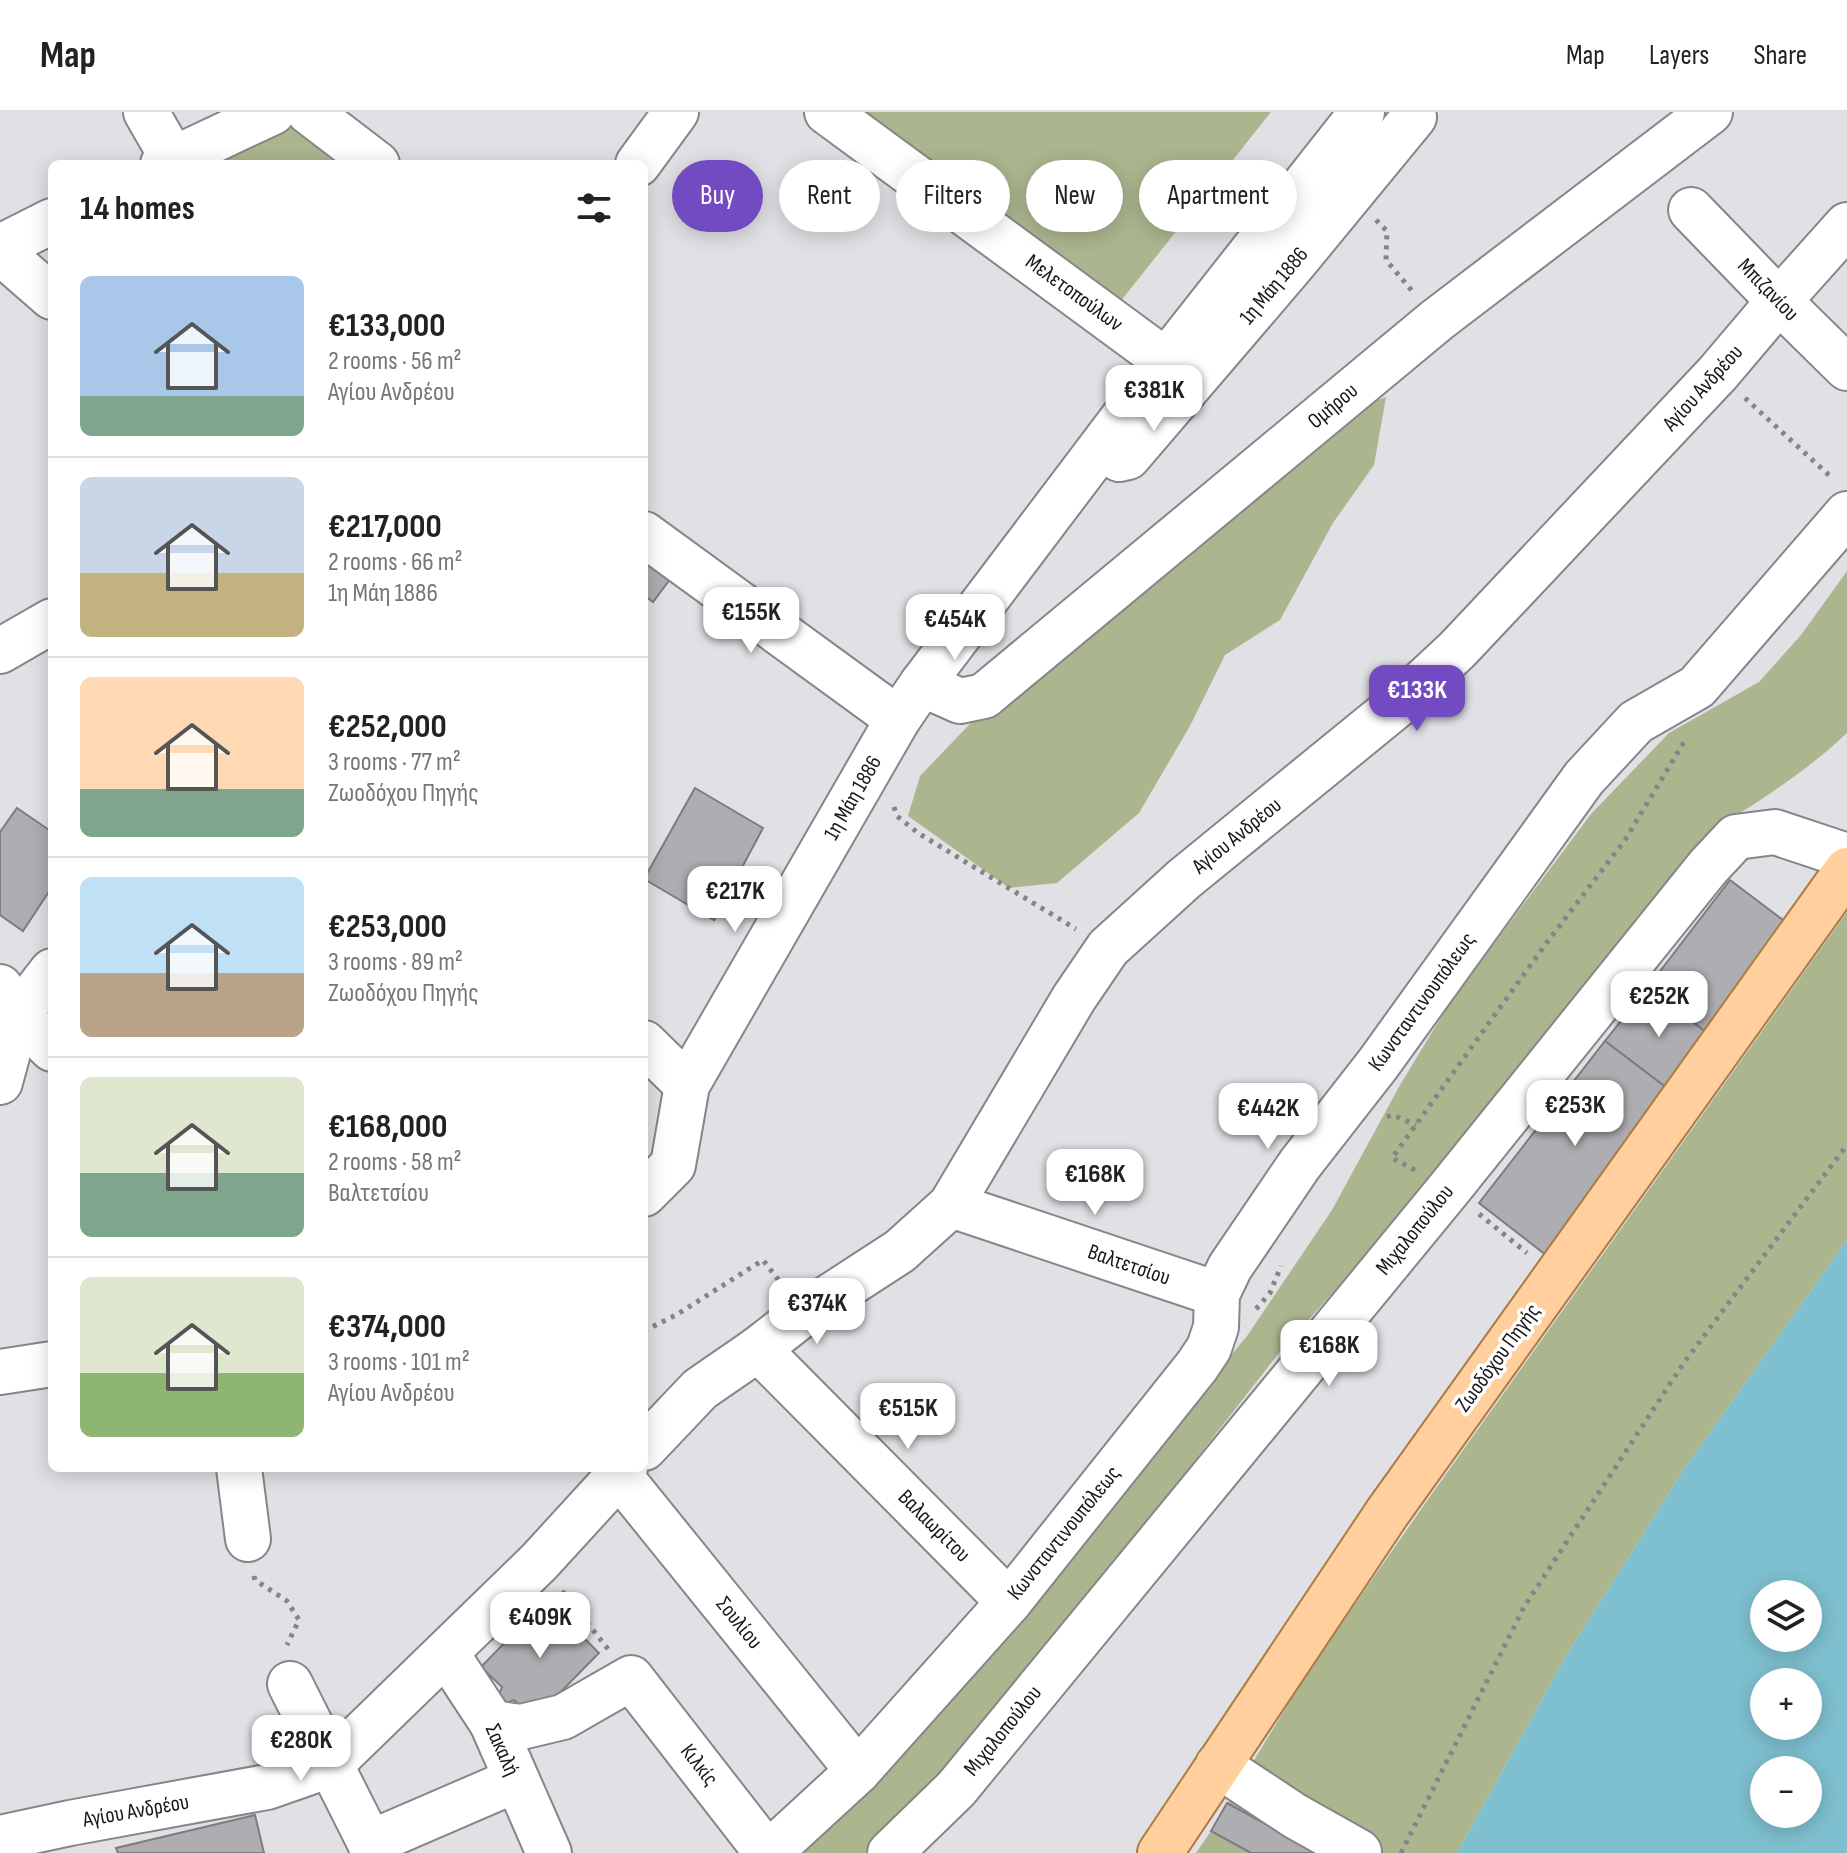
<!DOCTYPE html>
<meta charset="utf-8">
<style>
body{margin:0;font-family:"Sofia Sans Condensed",sans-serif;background:#f2f2f2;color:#222;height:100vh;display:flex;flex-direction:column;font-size:30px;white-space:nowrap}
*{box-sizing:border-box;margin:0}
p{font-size:26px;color:#767676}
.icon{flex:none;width:44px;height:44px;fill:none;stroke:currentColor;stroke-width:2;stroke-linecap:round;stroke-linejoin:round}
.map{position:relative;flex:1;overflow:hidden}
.side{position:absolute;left:48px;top:48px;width:600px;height:1312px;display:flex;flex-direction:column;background:#fff;border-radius:12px;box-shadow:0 4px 20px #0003}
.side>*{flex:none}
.top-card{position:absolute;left:672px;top:48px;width:760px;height:72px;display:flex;gap:16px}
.buttons{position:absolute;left:1750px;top:1468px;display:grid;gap:16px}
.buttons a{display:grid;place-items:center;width:72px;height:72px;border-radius:50%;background:#fff;box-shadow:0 4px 20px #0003;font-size:40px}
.price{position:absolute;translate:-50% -68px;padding:0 18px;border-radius:16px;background:#fff;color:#222;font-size:26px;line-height:52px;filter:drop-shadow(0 2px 4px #0008)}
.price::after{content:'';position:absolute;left:50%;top:48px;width:24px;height:18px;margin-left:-12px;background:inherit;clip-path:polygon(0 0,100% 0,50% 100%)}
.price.selected{background:#724ac2;color:#fff}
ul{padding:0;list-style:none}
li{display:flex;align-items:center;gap:24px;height:200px;padding:0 32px}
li+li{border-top:2px solid #e0e0e0}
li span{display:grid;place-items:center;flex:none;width:224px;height:160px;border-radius:12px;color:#555}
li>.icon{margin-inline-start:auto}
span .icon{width:96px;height:96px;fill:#fffc;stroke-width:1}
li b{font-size:34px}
h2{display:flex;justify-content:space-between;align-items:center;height:96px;padding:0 32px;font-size:34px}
.tag{padding:0 28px;border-radius:36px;background:#fff;box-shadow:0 4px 20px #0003;font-size:28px;line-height:72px}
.tag.selected{background:#724ac2;color:#fff}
header{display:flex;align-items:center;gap:48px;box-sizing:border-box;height:112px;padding:0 40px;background:#fff;border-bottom:2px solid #e0e0e0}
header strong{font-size:38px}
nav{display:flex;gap:44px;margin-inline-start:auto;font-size:28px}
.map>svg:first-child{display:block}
.green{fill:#abb68f}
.water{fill:#7ec0d0;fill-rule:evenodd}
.building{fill:#aeadb1;stroke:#7d7c80;stroke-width:2}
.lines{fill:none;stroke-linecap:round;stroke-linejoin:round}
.minor-casing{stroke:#868589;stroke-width:48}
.major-casing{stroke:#ae7a44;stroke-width:48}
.path{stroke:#858588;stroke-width:5;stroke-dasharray:4 6;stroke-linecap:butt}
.minor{stroke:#fff;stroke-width:44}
.major{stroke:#ffd09d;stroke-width:44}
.labels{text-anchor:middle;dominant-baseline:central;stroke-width:7;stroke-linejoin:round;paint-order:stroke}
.street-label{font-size:22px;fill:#171718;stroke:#fff}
</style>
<header>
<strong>Map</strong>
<nav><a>Map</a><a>Layers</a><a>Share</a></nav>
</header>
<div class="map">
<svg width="1847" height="1741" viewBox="0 0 1847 1741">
<rect width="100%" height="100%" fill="#e1e1e5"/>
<g class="green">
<path d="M 865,0 L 1271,0 L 1120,190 Z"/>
<path d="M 293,12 L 346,52 L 209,52 Z"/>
<path d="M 1386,285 L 1374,353 L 1333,411 L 1280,508 L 1225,543 L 1190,614 L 1139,701 L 1057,771 L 1009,776 L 908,704 L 920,664 L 990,591 L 1364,293 Z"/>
<path d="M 1847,459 L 1847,621 C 1809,657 1765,686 1720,713 L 1470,1027 L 1279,1241 L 943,1671 L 868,1741 L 797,1741 L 1129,1367 L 1247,1224 L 1332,1098 L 1400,973 L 1451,889 L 1591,702 L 1669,621 L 1759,570 L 1801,523 Z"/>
<path d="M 1847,800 L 1847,1128 L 1683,1359 L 1566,1544 L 1457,1741 L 1196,1741 L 1211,1719 L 1307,1561 L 1424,1393 Z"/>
</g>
<path class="water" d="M 1847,1128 L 1847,1741 L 1457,1741 L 1566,1544 L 1683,1359 ZM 1764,1482 L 1808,1482 L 1808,1526 L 1764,1526 ZM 1764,1570 L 1808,1570 L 1808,1614 L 1764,1614 ZM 1764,1658 L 1808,1658 L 1808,1702 L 1764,1702 Z"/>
<g class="building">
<path d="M 646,447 L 671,466 L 653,490 L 644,483 L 644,450 Z"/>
<path d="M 695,676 L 763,716 L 714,808 L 644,767 Z"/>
<path d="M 17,696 L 52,720 L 52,775 L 23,819 L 0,803 L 0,720 Z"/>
<path d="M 1730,768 L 1795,817 L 1712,925 L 1648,875 Z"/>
<path d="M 1648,875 L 1712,925 L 1672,980 L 1605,929 Z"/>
<path d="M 1605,929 L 1672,980 L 1546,1143 L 1479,1091 Z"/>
<path d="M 546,1488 L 599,1541 L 534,1607 L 514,1588 L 506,1591 L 499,1583 L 502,1575 L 481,1555 Z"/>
<path d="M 1227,1691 L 1318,1741 L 1251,1741 L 1211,1719 Z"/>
<path d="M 255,1703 L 264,1741 L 118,1741 L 116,1736 Z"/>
</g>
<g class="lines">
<defs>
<g id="minor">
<path d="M 146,0 L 173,47"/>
<path d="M 309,0 L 377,52"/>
<path d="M 827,0 L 1166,249"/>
<path d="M 163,52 L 273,0"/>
<path d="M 638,52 L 676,0"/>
<path d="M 1691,98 L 1779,189 L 1847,256"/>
<path d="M 0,135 L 52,109"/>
<path d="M 0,140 L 52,185"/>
<path d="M 1119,347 L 1128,345 L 1294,151 L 1414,5"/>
<path d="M 644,422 L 898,607"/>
<path d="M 0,539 L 52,509"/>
<path d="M 922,572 L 960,589 L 984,584 L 1437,208 L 1710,0"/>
<path d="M 0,875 L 18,903 L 52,937"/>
<path d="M 644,931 L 687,973"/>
<path d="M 0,970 L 18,903 L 52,859"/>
<path d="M 644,1082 L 673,1053 L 687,973 L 898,607 L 922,572 L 1166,249 L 1362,0"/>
<path d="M 951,1093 L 1217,1182"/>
<path d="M 758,1237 L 1009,1490"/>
<path d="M 0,1260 L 52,1252"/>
<path d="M 644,1336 L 700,1277 L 758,1237 L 803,1202 L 900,1139 L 951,1093 L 1074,886 L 1108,836 L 1184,767 L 1401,590 L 1457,538 L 1718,261 L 1779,189 L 1847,113"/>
<path d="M 239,1356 L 248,1427"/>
<path d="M 619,1363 L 858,1659"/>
<path d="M 446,1541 L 492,1611 L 549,1741"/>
<path d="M 290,1572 L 375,1741"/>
<path d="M 492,1611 L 521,1615 L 563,1605 L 631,1566 L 767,1741"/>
<path d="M 1218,1653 L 1295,1704 L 1359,1740"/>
<path d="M 0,1726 L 70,1711 L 267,1675 L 330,1653 L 539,1450 L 625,1356"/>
<path d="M 370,1731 L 516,1668"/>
<path d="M 769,1741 L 858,1659 L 1009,1490 L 1197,1254 L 1209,1236 L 1216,1215 L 1217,1182 L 1230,1155 L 1300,1052 L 1378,952 L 1584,666 L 1636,610 L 1697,575 L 1847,402"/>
<path d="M 890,1741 L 956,1677 L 1449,1077 L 1708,755 L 1736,725 L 1775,720 L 1847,744"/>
</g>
<path id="major" d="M 1160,1741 L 1387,1401 L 1847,758"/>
</defs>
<use href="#minor" class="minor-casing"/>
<use href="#major" class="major-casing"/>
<g class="path">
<path d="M 1376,108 L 1387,119 L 1386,148 L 1413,180"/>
<path d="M 1745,286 L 1832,366"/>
<path d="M 894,695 L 897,704 L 918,721 L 1076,817"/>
<path d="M 1387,1005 L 1393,1003 L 1416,1013"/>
<path d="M 1415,1058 L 1392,1046 L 1545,833 L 1625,728 L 1684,630"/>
<path d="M 1479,1102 L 1527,1141"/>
<path d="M 1256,1197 L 1270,1181 L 1281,1154"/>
<path d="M 644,1219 L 676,1203 L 763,1148 L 780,1170"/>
<path d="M 254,1464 L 255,1468 L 287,1489 L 299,1508 L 287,1533"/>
<path d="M 562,1479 L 608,1537"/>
<path d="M 1401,1741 L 1524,1495 L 1683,1252 L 1847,1033"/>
</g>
<use href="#minor" class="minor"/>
<use href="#major" class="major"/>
</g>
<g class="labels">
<g class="street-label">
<text transform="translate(1274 174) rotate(-50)">1η Μάη 1886</text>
<text transform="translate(1768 178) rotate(46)">Μπιζανίου</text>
<text transform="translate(1074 181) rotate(36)">Μελετοπούλων</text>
<text transform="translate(1703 276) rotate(-48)">Αγίου Ανδρέου</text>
<text transform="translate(1333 294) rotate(-40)">Ομήρου</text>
<text transform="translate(853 686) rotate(-60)">1η Μάη 1886</text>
<text transform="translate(1237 724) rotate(-39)">Αγίου Ανδρέου</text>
<text transform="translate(1422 890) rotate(-54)">Κωνσταντινουπόλεως</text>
<text transform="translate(1415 1118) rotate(-51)">Μιχαλοπούλου</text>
<text transform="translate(1129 1153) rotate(19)">Βαλτετσίου</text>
<text transform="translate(1498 1246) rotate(-54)">Ζωοδόχου Πηγής</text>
<text transform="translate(934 1414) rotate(45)">Βαλαωρίτου</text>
<text transform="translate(1064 1421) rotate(-51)">Κωνσταντινουπόλεως</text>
<text transform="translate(739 1511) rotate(51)">Σουλίου</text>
<text transform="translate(1003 1619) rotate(-51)">Μιχαλοπούλου</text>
<text transform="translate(502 1638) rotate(66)">Σακαλή</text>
<text transform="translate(699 1653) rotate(52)">Κιλκίς</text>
<text transform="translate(136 1699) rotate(-10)">Αγίου Ανδρέου</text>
</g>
</g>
</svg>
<div class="buttons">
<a><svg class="icon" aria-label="layers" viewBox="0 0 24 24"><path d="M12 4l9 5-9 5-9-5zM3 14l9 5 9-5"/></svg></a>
<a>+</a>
<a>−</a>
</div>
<b class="price" style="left:1154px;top:321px">€381K</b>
<b class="price" style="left:751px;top:543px">€155K</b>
<b class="price" style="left:955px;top:550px">€454K</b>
<b class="price selected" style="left:1417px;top:621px">€133K</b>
<b class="price" style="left:735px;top:822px">€217K</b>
<b class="price" style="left:1659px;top:927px">€252K</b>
<b class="price" style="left:1575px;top:1036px">€253K</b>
<b class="price" style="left:1268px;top:1039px">€442K</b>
<b class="price" style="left:1095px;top:1105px">€168K</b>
<b class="price" style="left:817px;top:1234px">€374K</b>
<b class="price" style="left:1329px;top:1276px">€168K</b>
<b class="price" style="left:908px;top:1339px">€515K</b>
<b class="price" style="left:540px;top:1548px">€409K</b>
<b class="price" style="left:301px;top:1671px">€280K</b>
<div class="top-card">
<a class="tag selected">Buy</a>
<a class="tag">Rent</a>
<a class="tag">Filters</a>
<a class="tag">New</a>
<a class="tag">Apartment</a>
</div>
<section class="side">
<h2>14 homes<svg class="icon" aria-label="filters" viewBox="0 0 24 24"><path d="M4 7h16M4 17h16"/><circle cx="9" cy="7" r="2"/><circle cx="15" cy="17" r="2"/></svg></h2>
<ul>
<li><span style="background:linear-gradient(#a9c7e8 75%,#7fa58c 0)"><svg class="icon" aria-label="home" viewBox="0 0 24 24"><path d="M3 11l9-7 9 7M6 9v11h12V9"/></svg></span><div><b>€133,000</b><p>2 rooms · 56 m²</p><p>Αγίου Ανδρέου</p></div></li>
<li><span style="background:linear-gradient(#c9d6e8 60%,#c2b280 0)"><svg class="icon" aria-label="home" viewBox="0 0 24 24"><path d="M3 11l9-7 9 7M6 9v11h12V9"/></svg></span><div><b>€217,000</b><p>2 rooms · 66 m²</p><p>1η Μάη 1886</p></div></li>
<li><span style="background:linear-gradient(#ffd9b3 70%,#7fa58c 0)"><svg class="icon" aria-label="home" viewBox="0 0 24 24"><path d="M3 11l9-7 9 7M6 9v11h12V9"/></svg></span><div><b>€252,000</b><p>3 rooms · 77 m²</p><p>Ζωοδόχου Πηγής</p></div></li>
<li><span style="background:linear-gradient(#bfe0f5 60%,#b9a48a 0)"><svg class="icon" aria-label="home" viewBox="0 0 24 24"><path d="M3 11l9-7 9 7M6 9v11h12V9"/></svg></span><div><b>€253,000</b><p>3 rooms · 89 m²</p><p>Ζωοδόχου Πηγής</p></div></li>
<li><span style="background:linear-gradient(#dfe7d0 60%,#7fa58c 0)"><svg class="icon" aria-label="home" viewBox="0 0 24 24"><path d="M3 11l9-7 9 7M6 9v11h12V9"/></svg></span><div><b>€168,000</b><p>2 rooms · 58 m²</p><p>Βαλτετσίου</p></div></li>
<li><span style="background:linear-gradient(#dfe7d0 60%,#8fb573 0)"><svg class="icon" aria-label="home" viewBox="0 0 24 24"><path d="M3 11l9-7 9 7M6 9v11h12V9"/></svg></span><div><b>€374,000</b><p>3 rooms · 101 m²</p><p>Αγίου Ανδρέου</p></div></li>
</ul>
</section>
</div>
